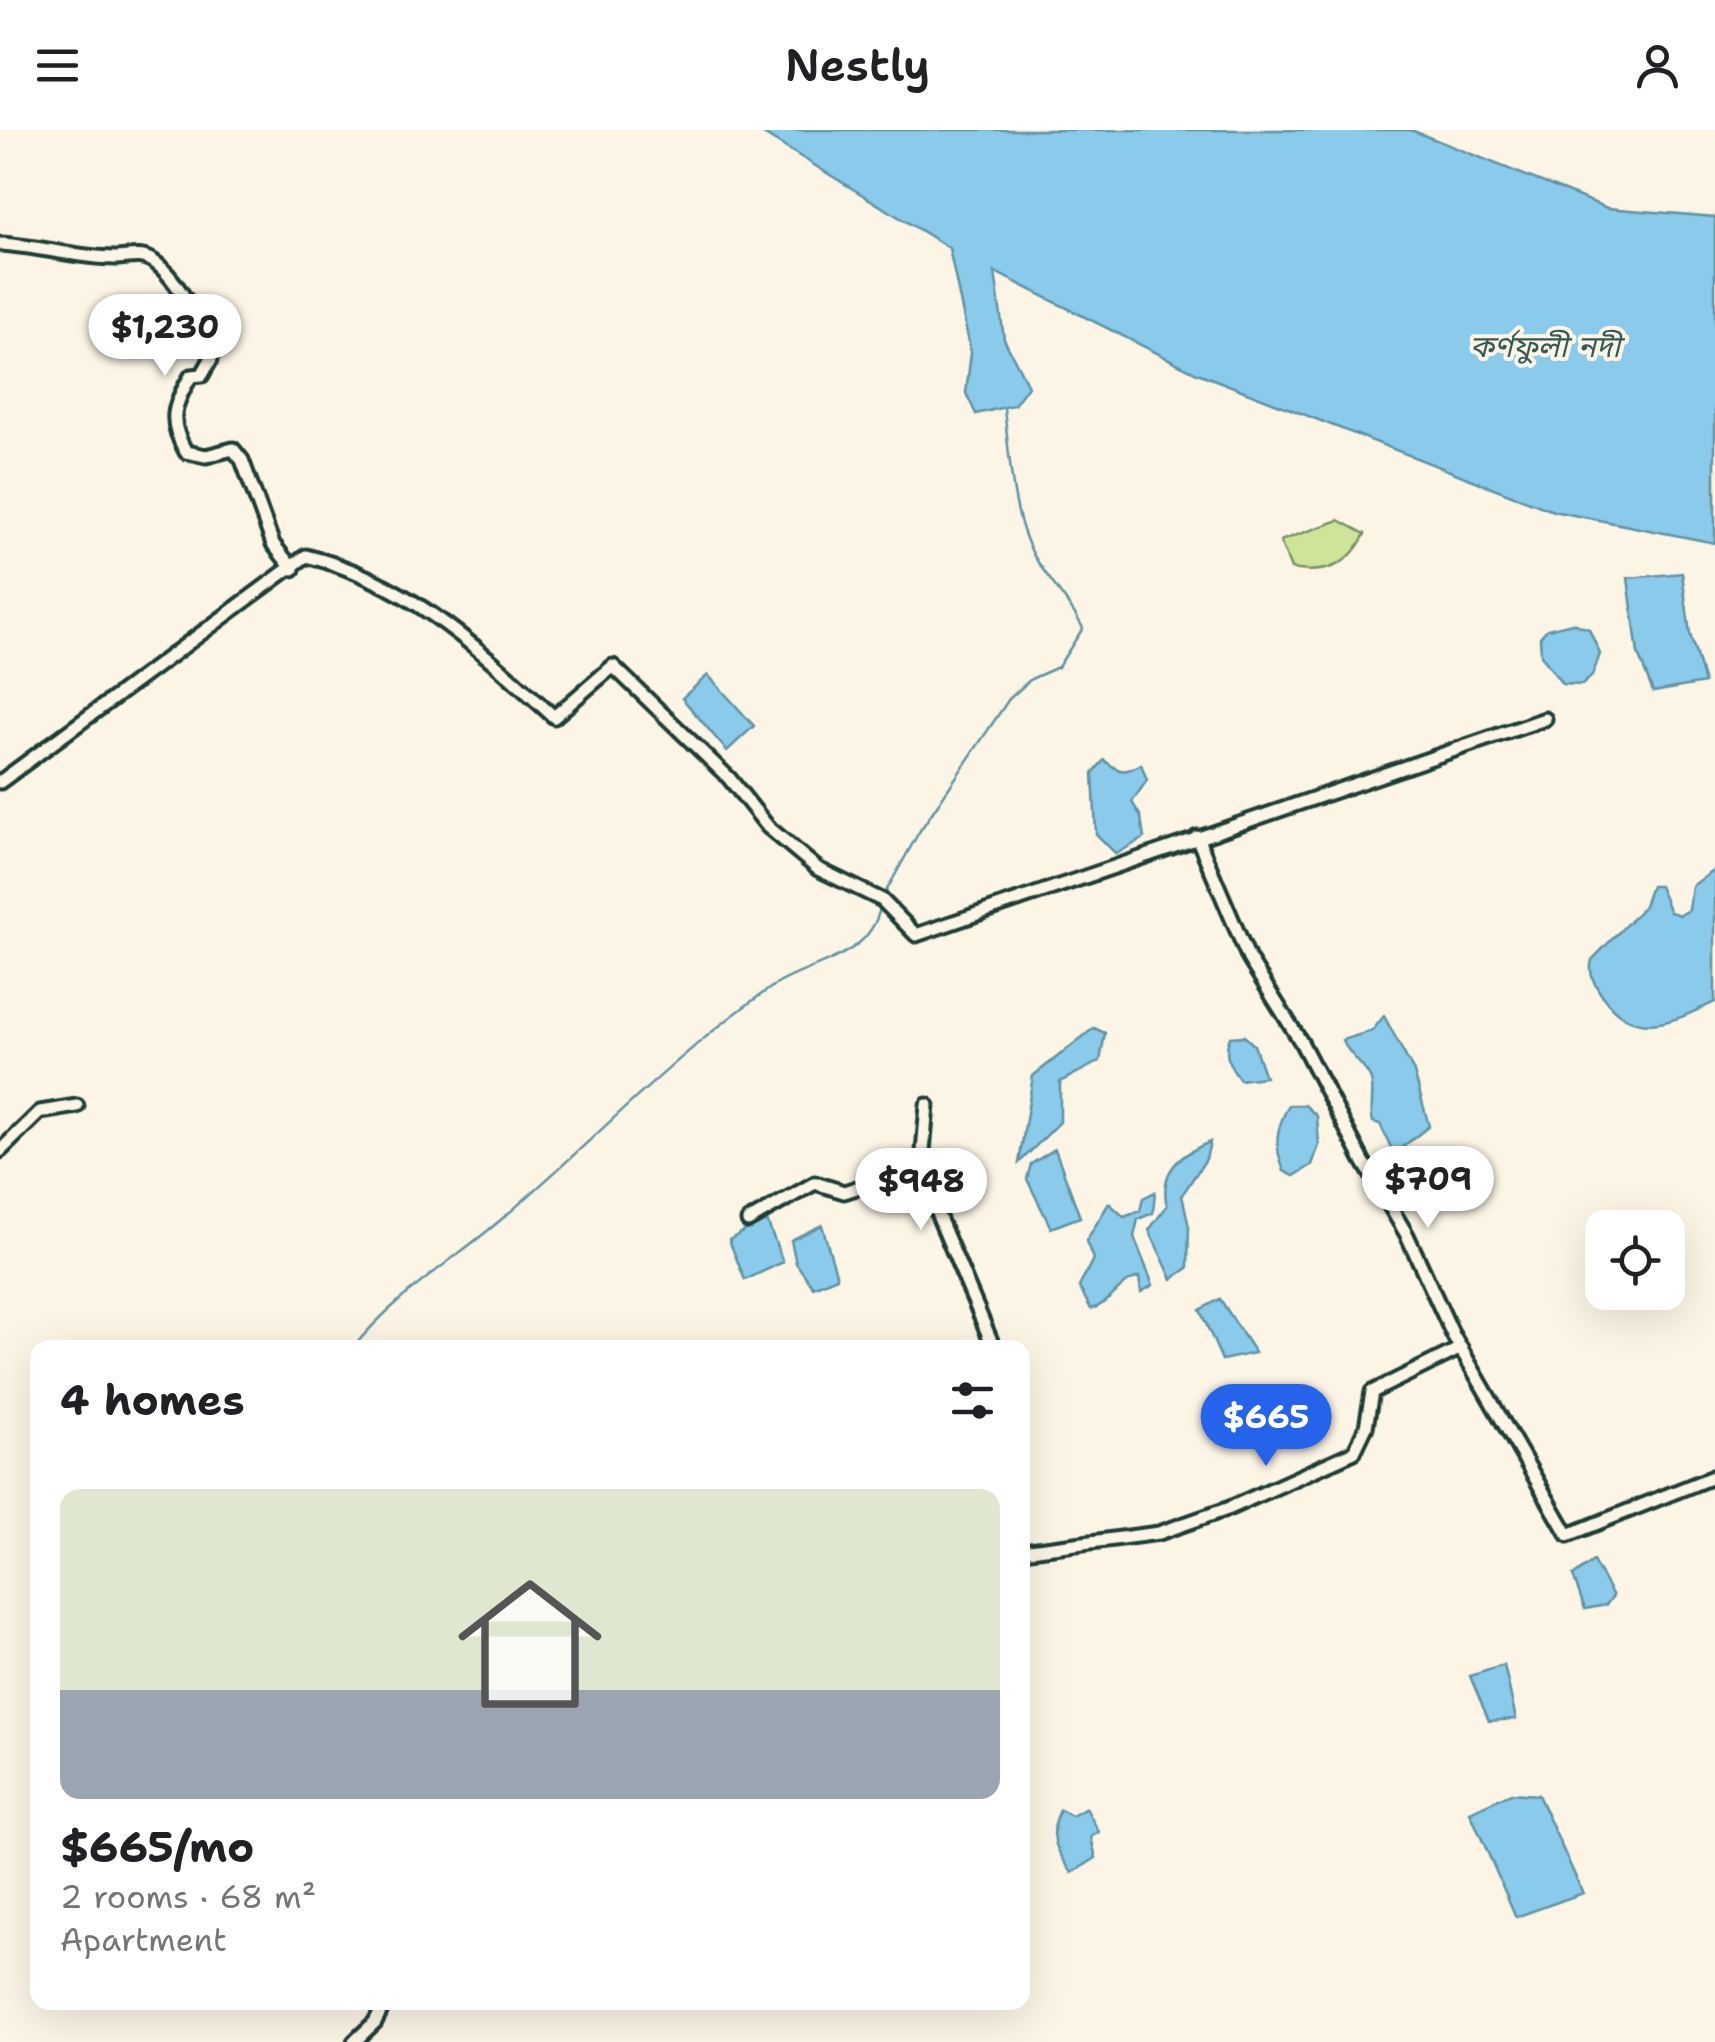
<!DOCTYPE html>
<meta charset="utf-8">
<style>
body{margin:0;font-family:"Shantell Sans","Noto Sans Bengali",sans-serif;background:#f6f6f6;color:#202124;height:100vh;display:flex;flex-direction:column;font-size:38px;white-space:nowrap}
*{box-sizing:border-box;margin:0}
p{font-size:32px;color:#757577}
.icon{flex:none;width:55px;height:55px;fill:none;stroke:currentColor;stroke-width:2;stroke-linecap:round;stroke-linejoin:round}
.map{position:relative;flex:1;overflow:hidden}
.panel{position:absolute;left:30px;top:1210px;width:1000px;height:670px;display:flex;flex-direction:column;background:#fff;border-radius:20px;box-shadow:0 10px 40px #0002}
.panel>*{flex:none}
.controls{position:absolute;left:1585px;top:1080px;display:grid;gap:20px}
.controls a{display:grid;place-items:center;width:100px;height:100px;border-radius:20px;background:#fff;box-shadow:0 10px 40px #0002;font-size:50px}
.price{position:absolute;translate:-50% -85px;padding:0 22px;border-radius:35px;background:#fff;color:#222;font-size:32px;line-height:65px;filter:drop-shadow(0 2px 5px #0008)}
.price::after{content:'';position:absolute;left:50%;top:60px;width:30px;height:22px;margin-left:-15px;background:inherit;clip-path:polygon(0 0,100% 0,50% 100%)}
.price.current{background:#2563eb;color:#fff}
ul{padding:0;list-style:none}
li{display:grid;align-content:center;gap:20px;height:530px;padding:0 30px}
li+li{border-top:2px solid #e0e0e0}
li span{display:grid;place-items:center;height:310px;border-radius:20px;color:#555}
li>.icon{margin-inline-start:auto}
span .icon{width:180px;height:180px;fill:#fffc;stroke-width:1}
li b{font-size:42px}
h2{display:flex;justify-content:space-between;align-items:center;height:120px;padding:0 30px;font-size:42px}
header{display:flex;justify-content:space-between;align-items:center;height:130px;padding:0 30px;background:#fff;font-size:45px;font-weight:600}
.map>svg:first-child{display:block}
.green{fill:#cee499;stroke:#769066;stroke-width:2.5}
.water{fill:#8acaeb;stroke:#5f92a2;stroke-width:2.5}
.lines{fill:none;stroke-linecap:round;stroke-linejoin:round}
.stream{stroke:#5f92a2;stroke-width:2.5}
.minor-casing{stroke:#1f3d34;stroke-width:19}
.minor{stroke:#fcf5e5;stroke-width:11}
.labels{text-anchor:middle;dominant-baseline:central;stroke-width:8;stroke-linejoin:round;paint-order:stroke}
.water-label{font-size:30px;font-style:italic;fill:#345959;stroke:#fcf5e5}
</style>
<header><svg class="icon" aria-label="menu" viewBox="0 0 24 24"><path d="M4 6h16M4 12h16M4 18h16"/></svg>Nestly<svg class="icon" aria-label="person" viewBox="0 0 24 24"><circle cx="12" cy="8" r="4"/><path d="M4 21q1-7 8-7t8 7"/></svg></header>
<div class="map">
<svg width="1715" height="1912" viewBox="0 0 1715 1912">
<rect width="100%" height="100%" fill="#fcf5e5"/>
<filter id="ink" filterUnits="userSpaceOnUse"><feTurbulence type="fractalNoise" baseFrequency=".01" numOctaves="2"/><feDisplacementMap in="SourceGraphic" scale="20" xChannelSelector="R" yChannelSelector="G"/><feConvolveMatrix kernelMatrix="1 2 1 2 8 2 1 2 1" color-interpolation-filters="sRGB"/></filter>
<g filter="url(#ink)">
<path class="green" d="M 1339,390 L 1365,404 C 1349,436 1326,445 1291,439 L 1280,411 Z"/>
<g class="water">
<path d="M 757,0 L 1411,0 L 1607,78 L 1715,87 L 1715,413 L 1553,381 L 1195,242 L 995,142 L 1004,209 L 1028,256 L 1014,275 L 976,284 L 966,263 L 971,223 L 949,118 Z"/>
<path d="M 1682,443 L 1690,504 L 1704,553 L 1653,562 L 1638,524 L 1628,448 Z"/>
<path d="M 1572,493 L 1589,499 L 1600,524 L 1592,546 L 1582,555 L 1562,554 L 1541,525 L 1540,507 L 1547,499 Z"/>
<path d="M 708,545 L 754,596 L 727,621 L 682,568 Z"/>
<path d="M 1104,630 C 1118,642 1125,644 1141,634 L 1147,650 L 1132,672 L 1141,687 L 1144,708 L 1116,724 L 1096,704 L 1093,643 Z"/>
<path d="M 1715,740 L 1715,872 C 1673,892 1634,911 1603,867 C 1595,855 1588,844 1592,830 L 1644,776 L 1651,756 L 1659,756 L 1670,782 L 1680,785 L 1689,780 L 1692,756 Z"/>
<path d="M 1384,886 L 1414,942 L 1429,996 L 1394,1024 L 1380,994 L 1373,992 C 1369,978 1375,964 1371,950 C 1366,936 1350,927 1342,910 L 1372,901 Z"/>
<path d="M 1094,898 L 1105,903 L 1100,931 L 1060,952 L 1060,992 L 1019,1033 L 1033,946 Z"/>
<path d="M 1244,906 L 1254,915 L 1265,947 L 1240,950 C 1229,936 1223,924 1230,907 Z"/>
<path d="M 1289,975 L 1305,975 L 1317,986 L 1319,1015 L 1312,1035 L 1294,1046 L 1284,1041 C 1274,1015 1275,1000 1289,975 Z"/>
<path d="M 1210,1012 L 1206,1029 L 1182,1065 L 1189,1097 L 1188,1138 L 1172,1149 L 1149,1100 L 1167,1076 C 1159,1041 1179,1025 1210,1012 Z"/>
<path d="M 1055,1019 L 1080,1087 L 1051,1098 L 1027,1049 L 1031,1034 Z"/>
<path d="M 1155,1062 L 1153,1083 L 1138,1089 L 1134,1107 L 1153,1155 L 1141,1162 L 1139,1147 C 1118,1152 1112,1174 1091,1179 L 1079,1157 L 1093,1129 L 1086,1111 L 1109,1073 L 1124,1087 L 1140,1081 L 1143,1068 Z"/>
<path d="M 766,1088 L 783,1132 L 745,1150 L 729,1110 Z"/>
<path d="M 822,1095 L 837,1147 L 813,1157 L 796,1133 L 791,1110 Z"/>
<path d="M 1220,1169 L 1255,1223 L 1222,1230 L 1200,1180 Z"/>
<path d="M 1593,1431 L 1613,1466 L 1606,1475 L 1585,1479 L 1573,1446 Z"/>
<path d="M 1504,1535 L 1516,1589 L 1489,1591 L 1470,1546 Z"/>
<path d="M 1511,1663 L 1538,1665 L 1583,1763 L 1516,1787 L 1470,1682 Z"/>
<path d="M 1086,1678 L 1099,1702 L 1091,1707 L 1096,1728 L 1072,1743 C 1057,1721 1047,1706 1060,1680 L 1072,1686 Z"/>
</g>
<g class="lines">
<g class="stream">
<path d="M 884,765 L 919,702 L 1009,569 L 1031,549 L 1058,537 L 1083,498 C 1069,471 1049,451 1034,426 C 1011,385 1010,324 1004,279"/>
<path d="M 353,1218 C 394,1166 453,1131 503,1088 C 589,1015 676,923 769,859 C 808,832 868,831 880,778"/>
</g>
<defs>
<g id="minor">
<path d="M 0,114 C 39,116 77,128 115,128 C 128,128 140,123 153,131 C 177,147 206,201 211,229 L 202,245 L 191,246 C 173,276 168,291 186,322 L 206,326 L 233,319 L 242,330 L 273,414 L 293,439"/>
<path d="M 0,652 L 306,426 C 409,451 479,519 554,587 L 613,536 L 729,648 L 768,697 L 818,739 L 882,770 L 916,805 L 1545,589"/>
<path d="M 1197,707 L 1249,829 L 1301,912 L 1363,1031 L 1407,1105 L 1453,1205 L 1568,1405 L 1715,1346"/>
<path d="M 927,975 L 921,1045 L 994,1218"/>
<path d="M 0,1021 L 40,982 L 77,976"/>
<path d="M 748,1091 L 815,1053 L 844,1062 L 922,1037"/>
<path d="M 1030,1420 L 1159,1403 L 1230,1378 L 1354,1322 L 1366,1297 L 1372,1262 L 1461,1218"/>
<path d="M 354,1912 L 375,1892 L 385,1872"/>
</g>
</defs>
<use href="#minor" class="minor-casing"/>
<use href="#minor" class="minor"/>
</g>
</g>
<g class="labels">
<g class="water-label">
<text x="1545" y="216">কর্ণফুলী নদী</text>
</g>
</g>
</svg>
<div class="controls">
<a><svg class="icon" aria-label="locate" viewBox="0 0 24 24"><circle cx="12" cy="12" r="6"/><path d="M12 2v4M12 18v4M2 12h4M18 12h4"/></svg></a>
</div>
<b class="price" style="left:165px;top:249px">$1,230</b>
<b class="price" style="left:1428px;top:1101px">$709</b>
<b class="price" style="left:921px;top:1103px">$948</b>
<b class="price current" style="left:1266px;top:1339px">$665</b>
<section class="panel">
<h2>4 homes<svg class="icon" aria-label="filters" viewBox="0 0 24 24"><path d="M4 7h16M4 17h16"/><circle cx="9" cy="7" r="2"/><circle cx="15" cy="17" r="2"/></svg></h2>
<ul>
<li><span style="background:linear-gradient(#dfe7d0 65%,#9aa5b1 0)"><svg class="icon" aria-label="home" viewBox="0 0 24 24"><path d="M3 11l9-7 9 7M6 9v11h12V9"/></svg></span><div><b>$665/mo</b><p>2 rooms · 68 m²</p><p>Apartment</p></div></li>
</ul>
</section>
</div>
